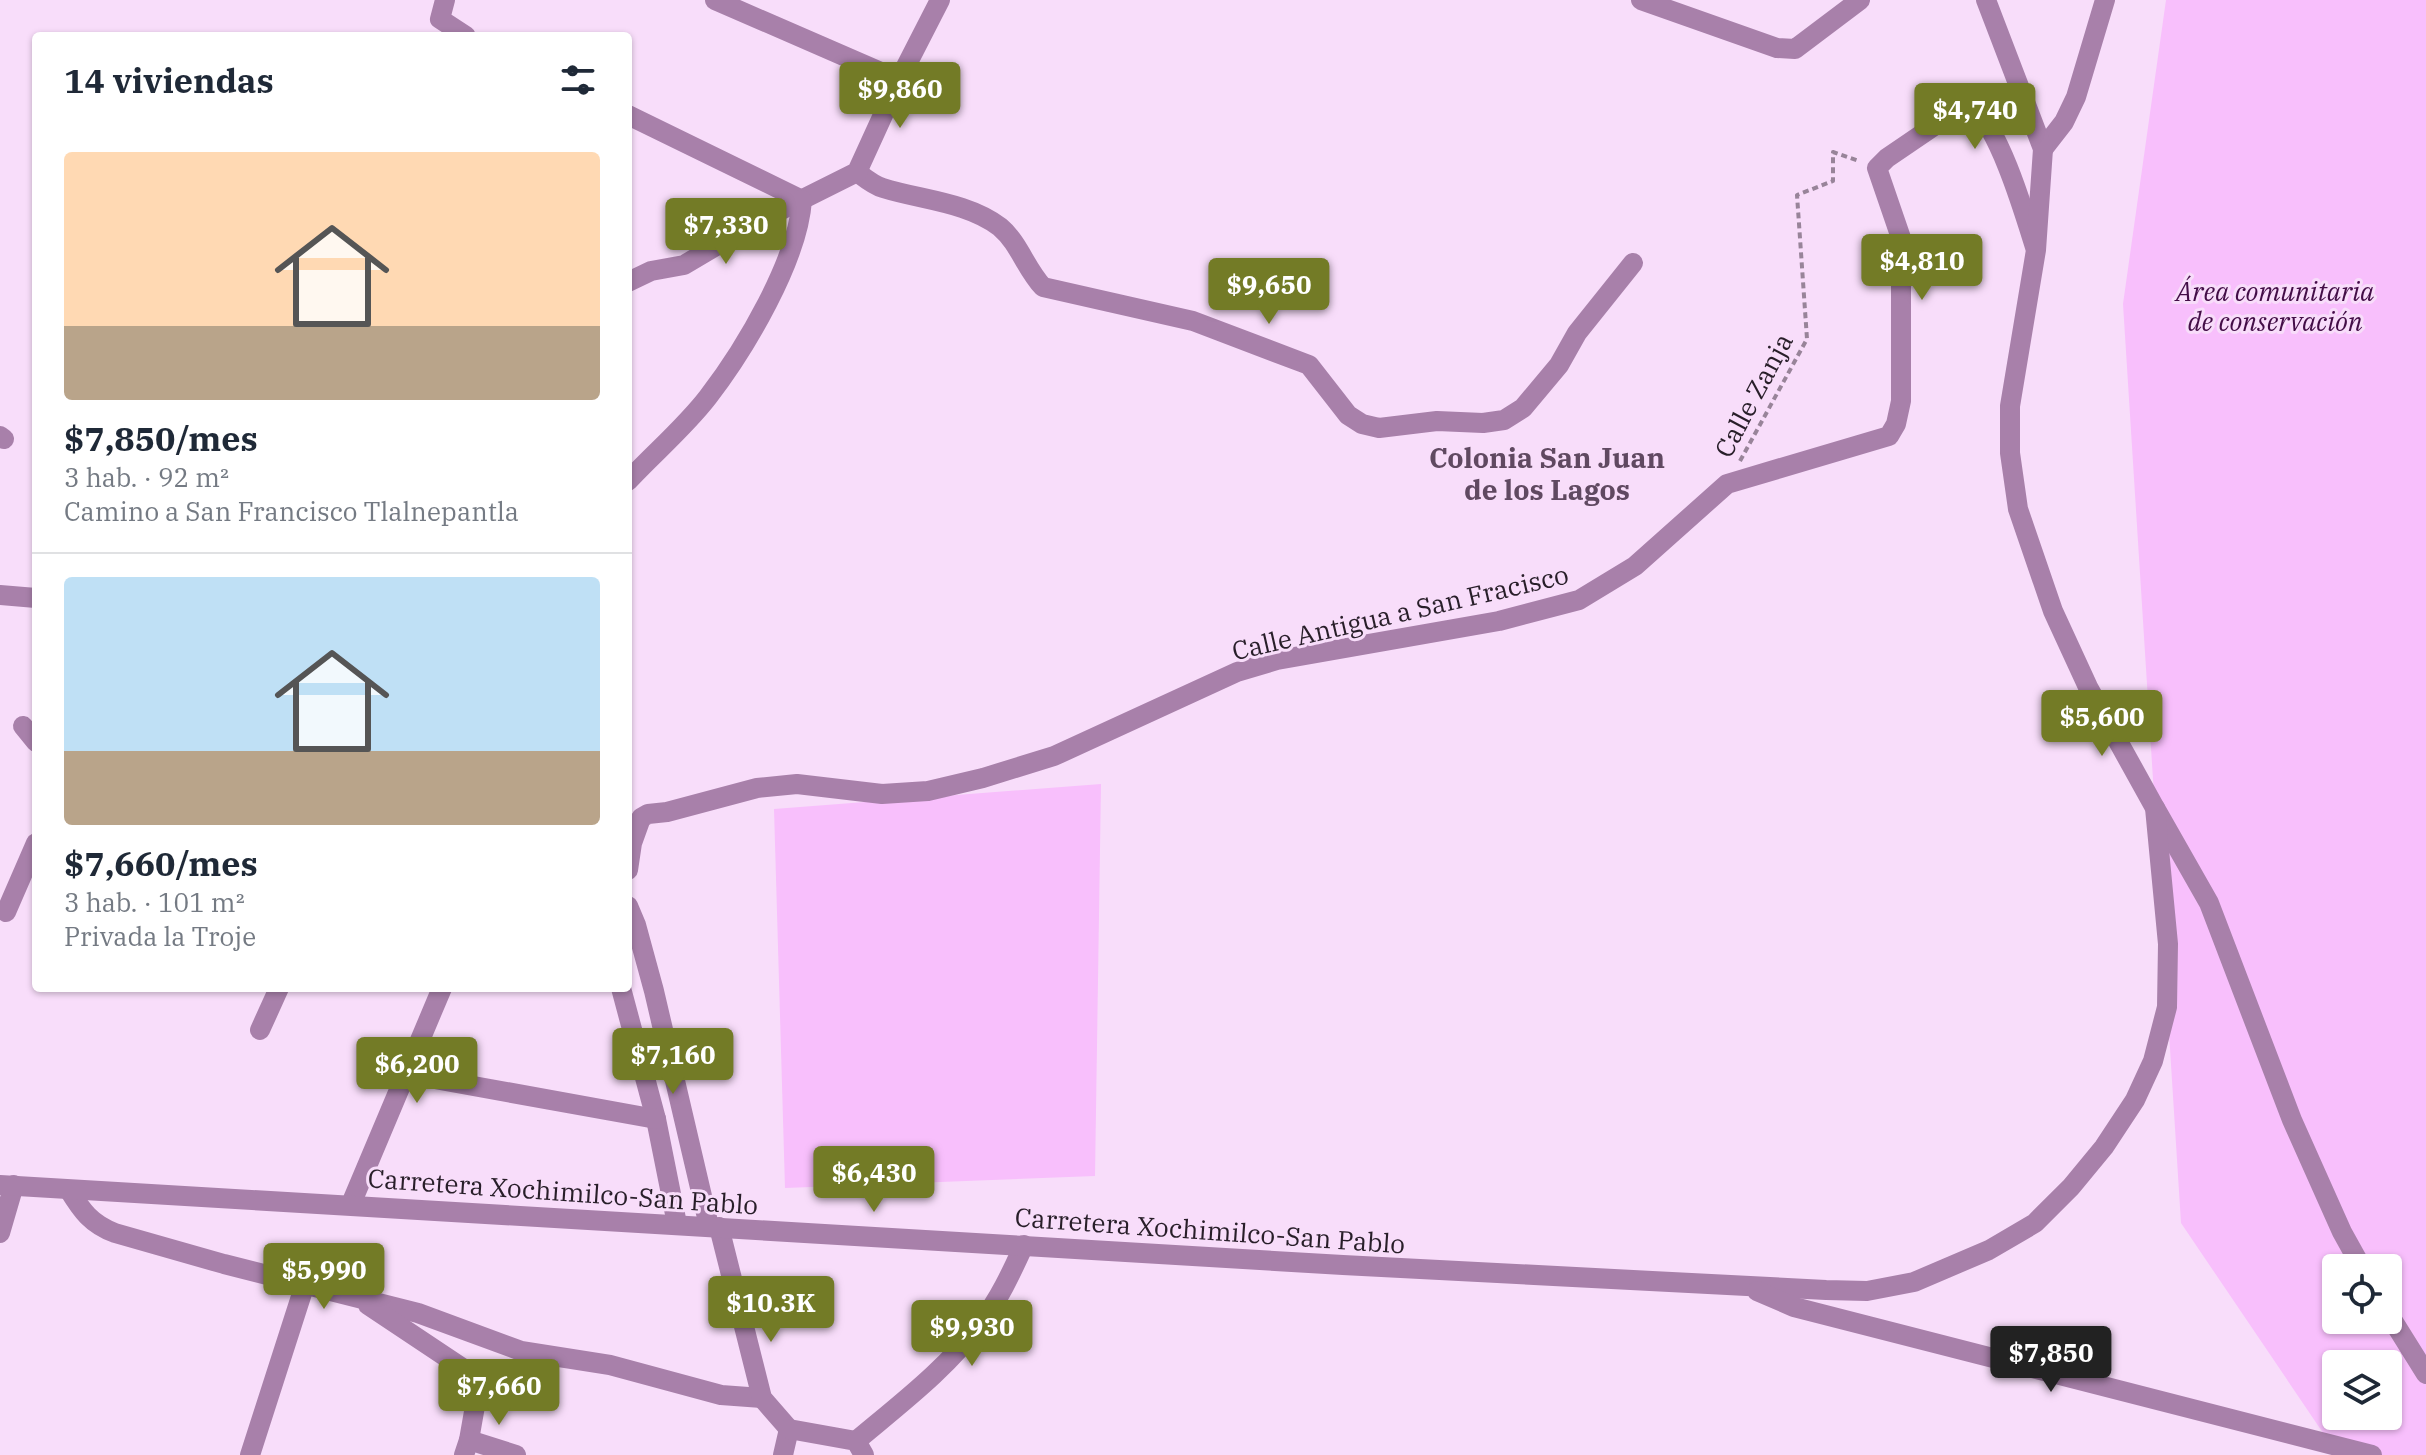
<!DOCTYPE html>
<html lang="es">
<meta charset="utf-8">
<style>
body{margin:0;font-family:"IBM Plex Serif",serif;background:#f2f2f3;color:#1f2937;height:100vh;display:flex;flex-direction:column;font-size:30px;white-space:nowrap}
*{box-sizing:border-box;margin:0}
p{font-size:26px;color:#747a83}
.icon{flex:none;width:44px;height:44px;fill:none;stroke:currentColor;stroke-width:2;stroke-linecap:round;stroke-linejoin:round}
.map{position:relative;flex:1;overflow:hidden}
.sheet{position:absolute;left:32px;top:32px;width:600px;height:960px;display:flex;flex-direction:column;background:#fff;border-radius:8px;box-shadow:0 2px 6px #0004}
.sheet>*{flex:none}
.buttons{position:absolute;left:2322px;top:1254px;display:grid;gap:16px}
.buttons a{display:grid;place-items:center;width:80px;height:80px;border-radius:8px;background:#fff;box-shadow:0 2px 6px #0004;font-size:40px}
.price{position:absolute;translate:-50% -68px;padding:0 18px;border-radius:8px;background:#737b26;color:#fff;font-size:26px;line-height:52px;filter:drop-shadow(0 2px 4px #0008)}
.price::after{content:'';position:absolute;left:50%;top:48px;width:24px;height:18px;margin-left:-12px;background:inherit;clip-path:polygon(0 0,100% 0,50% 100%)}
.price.active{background:#222;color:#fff}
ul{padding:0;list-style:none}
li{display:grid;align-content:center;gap:16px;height:424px;padding:0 32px}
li+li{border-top:2px solid #e0e1e3}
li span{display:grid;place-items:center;height:248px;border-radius:8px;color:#555}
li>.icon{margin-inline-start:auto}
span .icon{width:144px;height:144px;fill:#fffc;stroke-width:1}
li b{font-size:34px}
h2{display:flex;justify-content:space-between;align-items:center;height:96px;padding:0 32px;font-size:34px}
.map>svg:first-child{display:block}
.green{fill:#f8bffc;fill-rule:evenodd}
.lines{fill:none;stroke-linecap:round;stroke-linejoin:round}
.path{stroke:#988499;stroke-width:4;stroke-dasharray:6 4;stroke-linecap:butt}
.minor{stroke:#a880aa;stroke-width:20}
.tertiary{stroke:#a880aa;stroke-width:20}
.labels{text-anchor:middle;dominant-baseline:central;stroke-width:6;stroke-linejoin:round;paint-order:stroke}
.park-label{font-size:26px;font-style:italic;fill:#430d47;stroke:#f8ddfa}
.street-label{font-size:26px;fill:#281e29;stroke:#f8ddfa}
.neighbourhood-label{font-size:28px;font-weight:bold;fill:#604961;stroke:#f8ddfa}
</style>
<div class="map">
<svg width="2426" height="1455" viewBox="0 0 2426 1455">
<rect width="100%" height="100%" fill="#f8ddfa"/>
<g class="green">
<path d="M 2166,0 L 2426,0 L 2426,1455 L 2338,1455 L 2181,1223 L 2123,304 ZM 2336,1268 L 2388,1268 L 2388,1320 L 2336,1320 ZM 2336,1364 L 2388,1364 L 2388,1416 L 2336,1416 Z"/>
<path d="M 1101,784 L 1095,1176 L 785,1188 L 774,809 Z"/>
</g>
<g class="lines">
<path class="path" d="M 1740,461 L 1807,339 L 1797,195 L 1833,181 L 1833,152 L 1859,161"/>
<g class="minor">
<path d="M 445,0 L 440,19 L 466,36"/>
<path d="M 715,0 L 899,80"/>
<path d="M 1641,0 L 1777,48 L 1795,49 L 1860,0"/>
<path d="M 628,115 L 802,200"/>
<path d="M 2043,149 L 2064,122 L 2076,97 L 2105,0"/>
<path d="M 857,172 C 865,178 873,185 883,188 C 921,200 967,202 1000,227 C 1019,243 1026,269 1043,287 L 1193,321 L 1309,365 L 1348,415 L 1362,424 L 1379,428 L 1437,421 L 1483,423 L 1504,420 L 1523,408 L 1559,365 L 1577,333 L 1633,263"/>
<path d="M 628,282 L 651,271 L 684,265 L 753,224 L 857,172 L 899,80 L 940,0"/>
<path d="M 0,436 L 4,439"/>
<path d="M 628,481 C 654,453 685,427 708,397 C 745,349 798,260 802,200"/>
<path d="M 0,595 L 36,598"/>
<path d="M 23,726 L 36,742"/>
<path d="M 2155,808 L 2209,903 L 2292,1120 L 2342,1232 L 2362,1268"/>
<path d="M 628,870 L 632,843 L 641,818 L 648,814 L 667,812 L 757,788 L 797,784 L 882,794 L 928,791 L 983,778 L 1054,756 L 1237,672 L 1277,660 L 1499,621 L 1579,600 L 1635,566 L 1727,484 L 1889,436 L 1896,424 L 1901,401 L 1901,238 L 1877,168 L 1887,158 L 1959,109 L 1973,107 C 2000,130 2024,212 2035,247"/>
<path d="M 628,906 L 636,925 L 654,991 L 709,1226"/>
<path d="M 6,912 L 36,843"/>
<path d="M 621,988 L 656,1119 L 677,1224"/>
<path d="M 260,1030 L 279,988"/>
<path d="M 407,1074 L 656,1119"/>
<path d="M 69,1190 C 82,1211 91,1224 115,1233 L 224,1264 L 418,1313 L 521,1351 L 610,1365 L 721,1395 L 762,1398"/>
<path d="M 351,1204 L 442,988"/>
<path d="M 719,1227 L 762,1398 L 789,1429 L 783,1455"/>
<path d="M 0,1233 L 14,1185"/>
<path d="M 368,1305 L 470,1373 L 478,1389 L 469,1440 L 464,1455"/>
<path d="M 2388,1313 L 2426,1374"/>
<path d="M 789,1429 L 856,1441 L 864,1455"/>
<path d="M 469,1440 L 516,1455"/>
<path d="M 856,1441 C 900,1404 948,1368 982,1321 C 1000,1298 1012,1271 1024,1245"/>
<path d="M 250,1455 L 305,1284"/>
</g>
<g class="tertiary">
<path d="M 0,1185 L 1343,1265 L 1826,1290 L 1867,1291 L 1914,1282 L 1989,1250 L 2035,1223 L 2071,1187 L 2104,1147 L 2135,1100 L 2153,1061 L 2167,1007 L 2168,944 L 2155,808 L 2088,687 L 2053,611 L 2018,509 L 2010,453 L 2010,406 L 2036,250 L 2043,149 L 1986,0"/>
<path d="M 1757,1291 L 1794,1307 L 2372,1455"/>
</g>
</g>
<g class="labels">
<g class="park-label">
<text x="2275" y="291">Área comunitaria<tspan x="2275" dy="30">de conservación</tspan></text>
</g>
<g class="street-label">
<text transform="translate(1753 395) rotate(-62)">Calle Zanja</text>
<text transform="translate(1400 612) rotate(-13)">Calle Antigua a San Fracisco</text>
<text transform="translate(563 1191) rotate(4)">Carretera Xochimilco-San Pablo</text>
<text transform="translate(1210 1230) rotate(4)">Carretera Xochimilco-San Pablo</text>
</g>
<g class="neighbourhood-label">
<text x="1547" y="457">Colonia San Juan<tspan x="1547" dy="32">de los Lagos</tspan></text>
</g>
</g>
</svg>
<div class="buttons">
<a><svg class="icon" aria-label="locate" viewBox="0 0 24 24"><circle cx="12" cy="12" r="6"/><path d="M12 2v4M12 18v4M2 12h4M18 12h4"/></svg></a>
<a><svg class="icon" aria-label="layers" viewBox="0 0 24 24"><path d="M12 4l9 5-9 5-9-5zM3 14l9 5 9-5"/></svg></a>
</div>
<b class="price" style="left:900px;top:130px">$9,860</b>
<b class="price" style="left:1975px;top:151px">$4,740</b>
<b class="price" style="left:726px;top:266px">$7,330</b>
<b class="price" style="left:1922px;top:302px">$4,810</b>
<b class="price" style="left:1269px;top:326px">$9,650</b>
<b class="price" style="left:2102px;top:758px">$5,600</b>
<b class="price" style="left:673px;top:1096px">$7,160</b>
<b class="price" style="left:417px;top:1105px">$6,200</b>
<b class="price" style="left:874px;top:1214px">$6,430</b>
<b class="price" style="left:324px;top:1311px">$5,990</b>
<b class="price" style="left:771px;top:1344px">$10.3K</b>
<b class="price" style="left:972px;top:1368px">$9,930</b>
<b class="price active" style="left:2051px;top:1394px">$7,850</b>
<b class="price" style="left:499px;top:1427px">$7,660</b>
<section class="sheet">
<h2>14 viviendas<svg class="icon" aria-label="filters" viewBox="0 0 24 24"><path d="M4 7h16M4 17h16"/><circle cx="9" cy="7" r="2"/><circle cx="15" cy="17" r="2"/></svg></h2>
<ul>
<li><span style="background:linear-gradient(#ffd9b3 70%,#b9a48a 0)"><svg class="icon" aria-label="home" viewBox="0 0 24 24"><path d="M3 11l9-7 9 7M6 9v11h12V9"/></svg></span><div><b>$7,850/mes</b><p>3 hab. · 92 m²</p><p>Camino a San Francisco Tlalnepantla</p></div></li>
<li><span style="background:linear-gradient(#bfe0f5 70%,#b9a48a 0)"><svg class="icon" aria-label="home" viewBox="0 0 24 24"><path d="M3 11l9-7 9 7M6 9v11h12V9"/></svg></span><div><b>$7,660/mes</b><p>3 hab. · 101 m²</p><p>Privada la Troje</p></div></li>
</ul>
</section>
</div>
